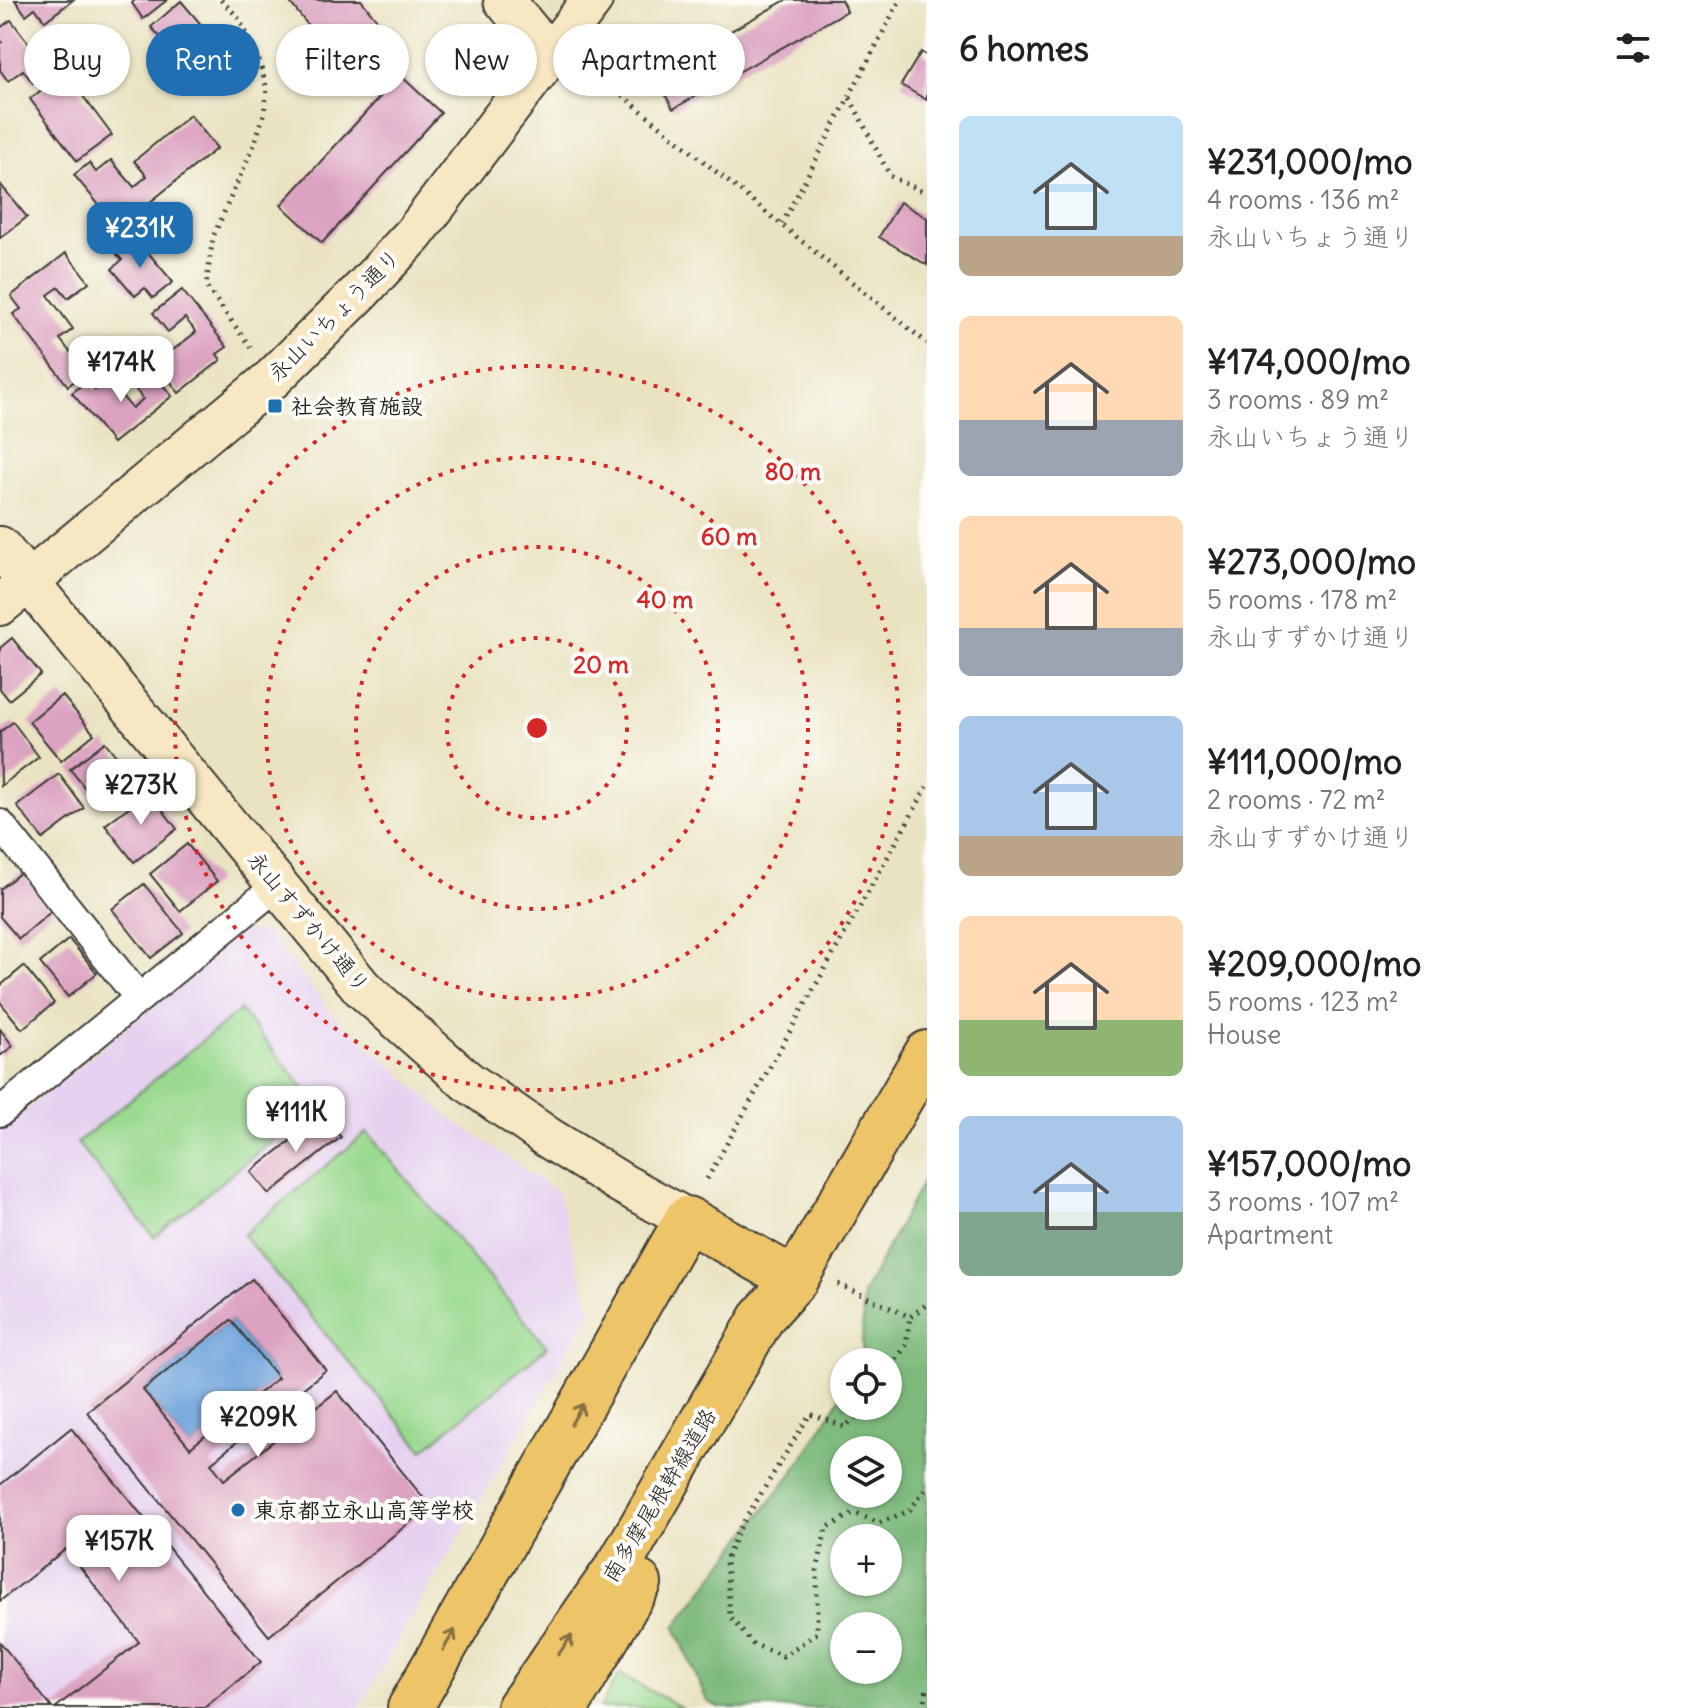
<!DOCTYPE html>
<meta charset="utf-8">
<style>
body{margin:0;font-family:Delius,"Klee One",sans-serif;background:#f6f6f6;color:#222;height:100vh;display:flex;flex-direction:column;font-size:30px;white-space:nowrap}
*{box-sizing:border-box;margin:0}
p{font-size:26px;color:#767676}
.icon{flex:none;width:44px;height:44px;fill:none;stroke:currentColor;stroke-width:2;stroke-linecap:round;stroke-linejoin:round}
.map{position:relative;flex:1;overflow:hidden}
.sheet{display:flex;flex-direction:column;background:#fff;width:760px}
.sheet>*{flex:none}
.hud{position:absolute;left:24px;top:24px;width:760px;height:72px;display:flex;gap:16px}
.controls{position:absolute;left:830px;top:1348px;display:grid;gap:16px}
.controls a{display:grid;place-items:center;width:72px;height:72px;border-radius:50%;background:#fff;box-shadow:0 2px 6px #0004;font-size:40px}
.price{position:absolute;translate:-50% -68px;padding:0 18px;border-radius:16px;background:#fff;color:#222;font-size:26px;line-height:52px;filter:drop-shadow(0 2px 4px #0008)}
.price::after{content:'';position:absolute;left:50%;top:48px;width:24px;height:18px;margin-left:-12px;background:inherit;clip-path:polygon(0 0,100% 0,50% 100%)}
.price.current{background:#1f6fb2;color:#fff}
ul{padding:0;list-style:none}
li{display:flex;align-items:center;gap:24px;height:200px;padding:0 32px}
li span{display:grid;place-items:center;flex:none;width:224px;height:160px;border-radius:12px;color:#555}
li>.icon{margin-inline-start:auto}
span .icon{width:96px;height:96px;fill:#fffc;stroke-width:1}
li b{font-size:34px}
h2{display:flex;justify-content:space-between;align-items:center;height:96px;padding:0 32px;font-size:34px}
.tag{padding:0 28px;border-radius:36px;background:#fff;box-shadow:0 2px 6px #0004;font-size:28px;line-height:72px}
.tag.current{background:#1f6fb2;color:#fff}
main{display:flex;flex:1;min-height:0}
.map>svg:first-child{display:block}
.built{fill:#e6d2f0}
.green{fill:#9ad98f;stroke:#5b7a56;stroke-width:2}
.forest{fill:#7bb97a;stroke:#4c6a4b;stroke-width:2;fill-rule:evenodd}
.water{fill:#6fa4dc;stroke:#46607c;stroke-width:2}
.building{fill:#dca2c1;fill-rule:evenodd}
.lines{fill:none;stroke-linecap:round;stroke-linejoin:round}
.street-casing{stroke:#3b3a35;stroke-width:32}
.secondary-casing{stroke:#3b3a35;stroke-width:44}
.primary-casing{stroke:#3b3a35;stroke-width:48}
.path{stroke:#3b3a35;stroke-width:5;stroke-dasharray:2 6;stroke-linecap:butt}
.street{stroke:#fff;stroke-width:28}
.secondary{stroke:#f8e7c3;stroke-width:40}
.primary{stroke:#eec469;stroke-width:44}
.oneway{stroke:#857042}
.ring{fill:none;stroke:#d62828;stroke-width:4;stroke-dasharray:4 8}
.poi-dot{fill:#1f6fb2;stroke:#fdfcf7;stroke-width:3}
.labels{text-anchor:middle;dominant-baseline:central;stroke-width:8;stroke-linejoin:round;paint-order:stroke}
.street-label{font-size:22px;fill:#1c1c1c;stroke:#fdfcf7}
.poi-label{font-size:22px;font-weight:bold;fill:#1c1c1c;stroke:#fdfcf7;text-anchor:start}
.centre{fill:#d62828;stroke:#fdfcf7;stroke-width:4}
.ring-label{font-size:24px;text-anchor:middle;font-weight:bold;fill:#d62828;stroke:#fdfcf7;stroke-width:8;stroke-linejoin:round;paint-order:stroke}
</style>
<main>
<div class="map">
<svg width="927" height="1708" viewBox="0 0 927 1708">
<rect width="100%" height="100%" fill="#fdfcf7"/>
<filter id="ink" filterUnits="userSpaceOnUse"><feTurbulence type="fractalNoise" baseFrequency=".0125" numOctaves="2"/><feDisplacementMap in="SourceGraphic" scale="16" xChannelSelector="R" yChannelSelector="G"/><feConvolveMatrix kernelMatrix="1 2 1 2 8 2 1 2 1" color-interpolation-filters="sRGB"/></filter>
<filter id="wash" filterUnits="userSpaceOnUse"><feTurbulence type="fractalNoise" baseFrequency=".006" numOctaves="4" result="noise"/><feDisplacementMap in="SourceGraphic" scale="32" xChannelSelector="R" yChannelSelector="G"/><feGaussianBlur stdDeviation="1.8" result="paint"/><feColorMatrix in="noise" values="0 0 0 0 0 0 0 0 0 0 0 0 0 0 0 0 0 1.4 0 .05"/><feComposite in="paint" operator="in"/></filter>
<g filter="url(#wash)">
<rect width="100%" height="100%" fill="#eae3c2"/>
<path class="built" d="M 245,930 L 267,933 L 334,1015 L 448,1116 L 558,1193 L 591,1312 L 359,1708 L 0,1708 L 0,1131 Z"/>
<g class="green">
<path d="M 240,1010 L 317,1104 L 154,1237 L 77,1143 Z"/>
<path d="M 367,1132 L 547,1347 L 423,1450 L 243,1235 Z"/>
<path d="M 619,1674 L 682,1708 L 600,1708 Z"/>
</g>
<path class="forest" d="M 927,1173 L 927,1708 L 720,1708 L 707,1701 L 675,1627 L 801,1461 L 844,1391 L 844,1406 L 888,1406 L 888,1362 L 862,1362 L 863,1294 ZM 844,1450 L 888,1450 L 888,1494 L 844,1494 ZM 844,1538 L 888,1538 L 888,1582 L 844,1582 ZM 844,1626 L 888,1626 L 888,1670 L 844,1670 Z"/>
<path class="water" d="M 231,1320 L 278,1378 L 190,1448 L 143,1390 Z"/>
<g id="blocks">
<g class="building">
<path d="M 15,0 L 73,0 L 45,21 L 35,8 L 26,15 Z"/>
<path d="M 135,0 L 167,0 L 143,19 L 132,3 Z"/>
<path d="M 288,0 L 361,0 L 392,39 L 347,74 Z"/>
<path d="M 786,0 L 841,0 L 847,11 L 673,109 L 654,74 Z"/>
<path d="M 181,1 L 240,70 L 224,83 L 215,73 L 202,84 L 178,57 L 191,46 L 176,29 L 163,40 L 151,27 Z"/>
<path d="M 11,20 L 50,71 L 33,83 L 23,70 L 8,81 L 0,70 L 0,43 L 2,42 L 0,39 L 0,28 Z"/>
<path d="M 921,52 L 927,56 L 927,100 L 901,85 Z"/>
<path d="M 65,72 L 112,135 L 77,161 L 30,99 Z"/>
<path d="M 400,75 L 441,113 L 322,243 L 281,205 Z"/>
<path d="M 190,115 L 217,148 L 118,228 L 74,175 L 89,163 L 96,172 L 111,160 L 134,187 L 147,176 L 134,161 Z"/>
<path d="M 0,184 L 27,217 L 0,238 Z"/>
<path d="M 900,202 L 927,218 L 927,265 L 879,237 Z"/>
<path d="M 134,236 L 173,282 L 153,298 L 145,288 L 135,296 L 112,269 L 122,260 L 115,252 Z"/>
<path d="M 66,253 L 89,282 L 68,298 L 59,287 L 48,295 L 73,329 L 60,339 L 70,352 L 83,343 L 98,363 L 68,386 L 13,314 L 21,309 L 11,296 Z"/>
<path d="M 182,290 L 227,347 L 217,354 L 221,360 L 179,393 L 167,377 L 174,372 L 163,358 L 196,332 L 185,318 L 168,332 L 153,313 Z"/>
<path d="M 150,370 L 172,396 L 113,443 L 72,393 L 88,380 L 95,390 L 108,380 L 132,408 L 143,399 L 132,385 Z"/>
<path d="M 12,638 L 41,674 L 9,700 L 0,689 L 0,648 Z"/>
<path d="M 62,695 L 94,734 L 61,761 L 29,722 Z"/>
<path d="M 13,722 L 39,757 L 1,786 L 0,732 Z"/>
<path d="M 105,742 L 128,771 L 93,798 L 70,769 Z"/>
<path d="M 59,774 L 84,808 L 43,839 L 17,806 Z"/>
<path d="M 149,792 L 177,829 L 134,862 L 105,825 Z"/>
<path d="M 187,844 L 217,881 L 180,911 L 150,874 Z"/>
<path d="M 21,872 L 53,910 L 19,939 L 0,917 L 0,889 Z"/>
<path d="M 144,884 L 183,933 L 151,958 L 112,909 Z"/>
<path d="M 69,939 L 97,973 L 68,997 L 40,963 Z"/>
<path d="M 24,966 L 54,1003 L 22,1029 L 0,1002 L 0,986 Z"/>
<path d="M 0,1029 L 13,1046 L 0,1056 Z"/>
<path d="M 323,1115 L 341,1137 L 269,1194 L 251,1172 Z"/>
<path d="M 252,1279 L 326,1370 L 211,1463 L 224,1480 L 337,1391 L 430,1506 L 269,1636 L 87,1412 ZM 231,1320 L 278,1378 L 190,1448 L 143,1390 Z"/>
<path d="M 71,1428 L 261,1662 L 204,1708 L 55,1708 L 139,1642 L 66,1549 L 0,1601 L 0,1485 Z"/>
<path d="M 0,1642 L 52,1708 L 0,1708 Z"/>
</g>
</g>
</g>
<g filter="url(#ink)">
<use href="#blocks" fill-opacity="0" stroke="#3b3a35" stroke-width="2"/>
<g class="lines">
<defs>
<g id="street">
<path d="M 0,824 L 139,998"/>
<path d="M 0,1112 L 278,885"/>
</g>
<g id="secondary">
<path d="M 504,0 L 550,56"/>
<path d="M 0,547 L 362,988 L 467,1081 L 547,1137 L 621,1183 L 687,1219"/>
<path d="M 0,605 L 273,378 L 362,290 L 414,234 L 592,0"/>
</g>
<g id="primary">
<path d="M 410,1708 L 687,1219 L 795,1280"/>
<path d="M 519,1708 L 621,1562 L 763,1316 L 795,1280 L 927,1053"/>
<path d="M 566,1708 L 639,1583"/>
</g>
</defs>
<use href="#street" class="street-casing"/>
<use href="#secondary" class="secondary-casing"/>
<use href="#primary" class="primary-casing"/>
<g class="path">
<path d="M 221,0 L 237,16 L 249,38 L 258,57 L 267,89 L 264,114 L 254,145 L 213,237 L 206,286 L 254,352"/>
<path d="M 585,65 L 927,343"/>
<path d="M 850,98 L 890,176 L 921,191"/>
<path d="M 782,224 L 900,0"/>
<path d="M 707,1179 L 927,787"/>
<path d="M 838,1284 L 910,1317 L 927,1304"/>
<path d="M 888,1373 L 906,1345 L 910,1317"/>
<path d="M 867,1406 L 845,1427 L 810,1414 L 738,1531 L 726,1560 L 730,1617 L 753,1644 L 783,1656 L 817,1633 L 817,1571 L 826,1528 L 855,1513 L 879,1523 L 909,1511 L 927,1487"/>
<path d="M 924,1708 L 927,1688"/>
</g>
<use href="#street" class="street"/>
<use href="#secondary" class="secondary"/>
<use href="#primary" class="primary"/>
</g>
<defs><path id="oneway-shaft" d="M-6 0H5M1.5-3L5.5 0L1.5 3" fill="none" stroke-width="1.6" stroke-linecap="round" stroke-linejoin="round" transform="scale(2)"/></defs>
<g class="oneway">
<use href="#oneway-shaft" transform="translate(577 1414) rotate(-60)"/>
<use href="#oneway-shaft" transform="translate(449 1640) rotate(-60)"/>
<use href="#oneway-shaft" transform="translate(565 1645) rotate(-55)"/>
</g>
</g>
<g class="ring">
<circle cx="537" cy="728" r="90"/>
<circle cx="537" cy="728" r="181"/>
<circle cx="537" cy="728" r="271"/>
<circle cx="537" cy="728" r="362"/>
</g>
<g class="poi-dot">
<rect x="267" y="398" width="16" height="16" rx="4"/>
<circle cx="238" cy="1510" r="8"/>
</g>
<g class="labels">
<g class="street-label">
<text transform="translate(334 315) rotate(-45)">永山いちょう通り</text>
<text transform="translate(309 922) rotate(50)">永山すずかけ通り</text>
<text transform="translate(659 1495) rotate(-59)">南多摩尾根幹線道路</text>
</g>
<g class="poi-label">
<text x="291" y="406">社会教育施設</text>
<text x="254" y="1510">東京都立永山高等学校</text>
</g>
</g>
<circle cx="537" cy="728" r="12" class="centre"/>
<g class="ring-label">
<text x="793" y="480">80 m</text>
<text x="729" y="545">60 m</text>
<text x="665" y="608">40 m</text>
<text x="601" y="673">20 m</text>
</g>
</svg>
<div class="controls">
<a><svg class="icon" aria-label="locate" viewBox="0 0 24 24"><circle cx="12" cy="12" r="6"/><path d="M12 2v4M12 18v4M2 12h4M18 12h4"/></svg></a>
<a><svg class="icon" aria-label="layers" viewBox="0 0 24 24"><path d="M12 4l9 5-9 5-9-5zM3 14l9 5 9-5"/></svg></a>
<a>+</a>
<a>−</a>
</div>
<b class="price current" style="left:140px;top:270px">¥231K</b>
<b class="price" style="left:121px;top:404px">¥174K</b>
<b class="price" style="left:141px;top:827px">¥273K</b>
<b class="price" style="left:296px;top:1154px">¥111K</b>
<b class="price" style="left:258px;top:1459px">¥209K</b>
<b class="price" style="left:119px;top:1583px">¥157K</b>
<div class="hud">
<a class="tag">Buy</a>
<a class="tag current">Rent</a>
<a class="tag">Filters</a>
<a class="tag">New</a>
<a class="tag">Apartment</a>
</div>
</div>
<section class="sheet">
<h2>6 homes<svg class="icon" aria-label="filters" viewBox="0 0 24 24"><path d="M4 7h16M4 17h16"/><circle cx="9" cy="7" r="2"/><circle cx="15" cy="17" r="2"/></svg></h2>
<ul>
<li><span style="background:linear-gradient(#bfe0f5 75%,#b9a48a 0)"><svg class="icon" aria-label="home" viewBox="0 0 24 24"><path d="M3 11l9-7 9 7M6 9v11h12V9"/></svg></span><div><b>¥231,000/mo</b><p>4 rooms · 136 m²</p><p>永山いちょう通り</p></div></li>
<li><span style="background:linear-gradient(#ffd9b3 65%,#9aa5b1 0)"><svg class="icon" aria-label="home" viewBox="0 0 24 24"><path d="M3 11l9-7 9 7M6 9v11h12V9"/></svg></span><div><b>¥174,000/mo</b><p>3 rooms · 89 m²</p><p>永山いちょう通り</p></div></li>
<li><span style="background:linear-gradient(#ffd9b3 70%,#9aa5b1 0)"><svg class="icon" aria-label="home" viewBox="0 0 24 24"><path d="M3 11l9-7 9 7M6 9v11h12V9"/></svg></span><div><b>¥273,000/mo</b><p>5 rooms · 178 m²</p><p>永山すずかけ通り</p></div></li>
<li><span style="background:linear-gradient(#a9c7e8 75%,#b9a48a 0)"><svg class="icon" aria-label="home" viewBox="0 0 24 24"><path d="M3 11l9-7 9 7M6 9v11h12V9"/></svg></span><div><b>¥111,000/mo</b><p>2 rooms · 72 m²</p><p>永山すずかけ通り</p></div></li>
<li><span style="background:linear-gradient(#ffd9b3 65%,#8fb573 0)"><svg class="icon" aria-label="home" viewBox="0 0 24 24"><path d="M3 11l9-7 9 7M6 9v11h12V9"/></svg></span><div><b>¥209,000/mo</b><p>5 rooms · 123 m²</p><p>House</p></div></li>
<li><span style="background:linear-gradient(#a9c7e8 60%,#7fa58c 0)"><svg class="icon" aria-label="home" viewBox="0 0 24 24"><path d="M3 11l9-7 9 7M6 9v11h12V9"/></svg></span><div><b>¥157,000/mo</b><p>3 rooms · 107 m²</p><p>Apartment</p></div></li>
</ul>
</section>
</main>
